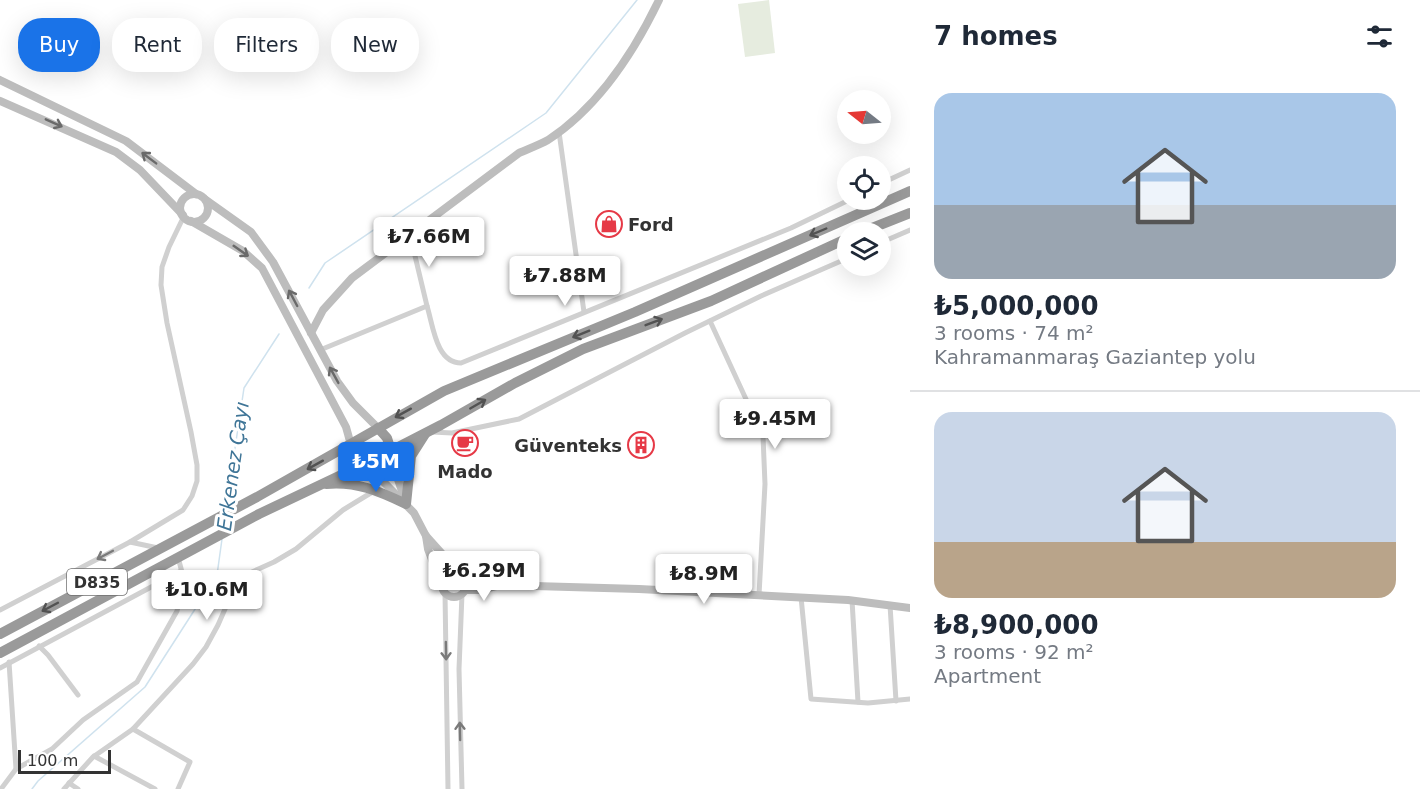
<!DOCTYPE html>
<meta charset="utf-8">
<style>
body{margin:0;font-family:"DejaVu Sans",sans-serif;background:#f6f6f7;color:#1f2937;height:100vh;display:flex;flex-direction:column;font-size:22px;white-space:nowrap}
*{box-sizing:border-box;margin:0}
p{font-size:20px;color:#747a83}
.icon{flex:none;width:33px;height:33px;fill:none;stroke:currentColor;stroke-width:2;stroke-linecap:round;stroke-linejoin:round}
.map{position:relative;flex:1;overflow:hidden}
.panel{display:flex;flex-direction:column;background:#fff;width:510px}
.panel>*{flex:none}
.guide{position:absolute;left:18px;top:18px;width:570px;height:54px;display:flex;gap:12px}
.needle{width:39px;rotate:287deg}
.tools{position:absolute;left:837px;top:90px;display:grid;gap:12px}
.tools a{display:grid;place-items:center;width:54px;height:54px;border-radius:50%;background:#fff;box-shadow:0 6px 24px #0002;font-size:30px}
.scale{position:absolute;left:18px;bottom:15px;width:93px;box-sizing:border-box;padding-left:6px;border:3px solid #333;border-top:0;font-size:16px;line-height:21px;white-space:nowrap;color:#333;-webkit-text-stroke:4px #fff;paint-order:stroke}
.price{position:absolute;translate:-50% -51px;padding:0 14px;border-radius:6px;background:#fff;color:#222;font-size:20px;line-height:39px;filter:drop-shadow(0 2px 3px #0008)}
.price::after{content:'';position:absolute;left:50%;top:36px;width:18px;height:14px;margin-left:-9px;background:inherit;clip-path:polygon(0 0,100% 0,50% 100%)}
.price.current{background:#1a73e8;color:#fff}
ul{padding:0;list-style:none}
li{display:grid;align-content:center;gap:12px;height:318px;padding:0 24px}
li+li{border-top:2px solid #e0e1e3}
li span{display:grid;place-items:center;height:186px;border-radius:18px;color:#555}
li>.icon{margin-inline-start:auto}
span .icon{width:108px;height:108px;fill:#fffc;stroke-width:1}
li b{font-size:26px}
h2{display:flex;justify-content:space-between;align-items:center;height:72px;padding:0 24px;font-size:26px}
.chip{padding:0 21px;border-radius:24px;background:#fff;box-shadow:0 6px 24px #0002;font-size:21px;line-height:54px}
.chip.current{background:#1a73e8;color:#fff}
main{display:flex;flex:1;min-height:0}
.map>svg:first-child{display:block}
.green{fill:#e6ecdf}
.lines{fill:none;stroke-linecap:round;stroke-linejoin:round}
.stream{stroke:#cfe2ee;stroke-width:1.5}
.street{stroke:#d0d0d0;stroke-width:5}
.secondary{stroke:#bdbdbd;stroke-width:8}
.highway{stroke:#9a9a9a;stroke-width:10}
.oneway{stroke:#6a6a6a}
.oneway2{stroke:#525252}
.oneway3{stroke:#7a7a7a}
.labels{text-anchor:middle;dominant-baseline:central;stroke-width:6;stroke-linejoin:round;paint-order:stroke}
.shield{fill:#fff;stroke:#707070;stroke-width:1.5}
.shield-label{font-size:16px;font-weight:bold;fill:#333}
.poi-label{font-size:18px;font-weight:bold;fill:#333;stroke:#fff;text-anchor:start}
.water-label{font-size:20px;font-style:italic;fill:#3f7597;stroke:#fff}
</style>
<main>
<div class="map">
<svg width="910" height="789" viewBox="0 0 910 789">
<rect width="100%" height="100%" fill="#fff"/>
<path class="green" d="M 769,0 L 775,53 L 745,57 L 738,4 Z"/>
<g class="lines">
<g class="stream">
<path d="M 309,288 L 325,263 L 546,113 L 637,0"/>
<path d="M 226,508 L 244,388 L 279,334"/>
<path d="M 223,528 L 225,518"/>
<path d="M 32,789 L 38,781 L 145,687 L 217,575 L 222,539"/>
</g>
<g class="street">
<path d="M 559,132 L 584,312"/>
<path d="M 880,184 L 910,170"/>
<path d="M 410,235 L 427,306"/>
<path d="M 880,243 L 910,230"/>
<path d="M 710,321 L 763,436 L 765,484 L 759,595"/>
<path d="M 320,350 L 427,306 C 433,325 436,363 461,363 L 791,228 L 849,200"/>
<path d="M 432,432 L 452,433 L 519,419 L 685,333 L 761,296 L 848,258"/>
<path d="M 130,542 L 183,510 L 192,496 L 197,481 L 197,465 L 191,432 L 167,323 L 161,285 L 162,267 L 169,247 L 184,216"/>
<path d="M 445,593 L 448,789"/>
<path d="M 462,594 L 459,669 L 462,789"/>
<path d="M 801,597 L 811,699 L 868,703 L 910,699"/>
<path d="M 852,600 L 858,702"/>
<path d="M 890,605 L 896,701"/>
<path d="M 0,610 L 130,542 L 158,548"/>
<path d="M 39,646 L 48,655 L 78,695"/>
<path d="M 0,668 L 181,571"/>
<path d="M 133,729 L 190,762 L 178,789"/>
<path d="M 94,756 L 155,789"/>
<path d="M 16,769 L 52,749 L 83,720 L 137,682 L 177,611 L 184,580 L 178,557"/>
<path d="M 69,783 L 78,789"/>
<path d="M 1,789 L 16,769 L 9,662"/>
<path d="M 64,789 L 93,757 L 133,729 L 193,664 L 206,647 L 218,625 L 232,593 L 243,576 L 274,562 L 296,549 L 343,510 L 374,491"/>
</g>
<g class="secondary">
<path d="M 0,80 L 126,141 L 196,194"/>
<path d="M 0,101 L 116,152 L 140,170 L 183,215"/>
<circle cx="194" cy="208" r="14"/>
<path d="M 206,200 L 251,232 L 273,262 L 337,381 L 353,403 L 378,428"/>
<path d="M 191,221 L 243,251 L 262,268 L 346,427 L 351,445"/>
<path d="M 311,333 L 323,310 L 352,278 L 519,153 C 528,149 539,145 548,140 C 597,108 634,52 659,0"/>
<path d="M 391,451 L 393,465 L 405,500"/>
<path d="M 365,463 L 414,513 L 426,536 L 461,575"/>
<path d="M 426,536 L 428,549 L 442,586"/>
<circle cx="454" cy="585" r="12"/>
<path d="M 463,577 L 499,585 L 639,589 L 848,600 L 910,608"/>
<path d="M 464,590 L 480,590 L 496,586"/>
</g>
<g class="highway">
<path d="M 862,232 L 910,213"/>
<path d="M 378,428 L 387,438 L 391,451"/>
<path d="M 351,445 L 356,454 L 365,463"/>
<path d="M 326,484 C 356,481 379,491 406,504 L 411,456 L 425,434"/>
<path d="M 0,634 L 257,497 L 444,391 L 635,312 L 910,191"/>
<path d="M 0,653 L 259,514 L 377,458 L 441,425 L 515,383 L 583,349 L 711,301 L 848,238"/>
</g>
</g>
<defs><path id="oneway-shaft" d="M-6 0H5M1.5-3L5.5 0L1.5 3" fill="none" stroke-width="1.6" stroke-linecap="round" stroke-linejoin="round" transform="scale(1.5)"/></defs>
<g class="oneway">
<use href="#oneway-shaft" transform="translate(54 123) rotate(24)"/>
<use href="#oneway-shaft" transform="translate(149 158) rotate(-143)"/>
<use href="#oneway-shaft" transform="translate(241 251) rotate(35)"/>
<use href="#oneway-shaft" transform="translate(293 298) rotate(-118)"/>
<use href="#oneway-shaft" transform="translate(334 375) rotate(-119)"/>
</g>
<g class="oneway2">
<use href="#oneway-shaft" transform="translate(818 232) rotate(157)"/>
<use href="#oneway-shaft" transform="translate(654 322) rotate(-21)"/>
<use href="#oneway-shaft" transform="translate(581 334) rotate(158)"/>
<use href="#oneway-shaft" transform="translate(478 404) rotate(-30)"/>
<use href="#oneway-shaft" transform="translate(403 413) rotate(151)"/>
<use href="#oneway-shaft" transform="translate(315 465) rotate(151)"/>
<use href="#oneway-shaft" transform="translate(50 607) rotate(152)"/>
</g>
<g class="oneway3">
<use href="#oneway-shaft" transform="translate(105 555) rotate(152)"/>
<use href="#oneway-shaft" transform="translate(446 651) rotate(89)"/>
<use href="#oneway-shaft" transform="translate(460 731) rotate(-91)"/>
</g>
<defs>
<symbol id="shop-ring" viewBox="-11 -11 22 22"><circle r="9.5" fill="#fff" stroke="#e63946" stroke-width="1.5"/><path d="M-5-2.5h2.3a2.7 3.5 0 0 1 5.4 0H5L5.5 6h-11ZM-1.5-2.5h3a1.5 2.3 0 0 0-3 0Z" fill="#e63946"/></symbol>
<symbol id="cafe-ring" viewBox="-11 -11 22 22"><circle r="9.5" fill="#fff" stroke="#e63946" stroke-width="1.5"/><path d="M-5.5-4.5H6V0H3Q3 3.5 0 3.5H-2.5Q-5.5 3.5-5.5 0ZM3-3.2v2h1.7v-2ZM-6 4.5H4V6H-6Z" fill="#e63946"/></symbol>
<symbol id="building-ring" viewBox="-11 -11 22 22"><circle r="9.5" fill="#fff" stroke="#e63946" stroke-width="1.5"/><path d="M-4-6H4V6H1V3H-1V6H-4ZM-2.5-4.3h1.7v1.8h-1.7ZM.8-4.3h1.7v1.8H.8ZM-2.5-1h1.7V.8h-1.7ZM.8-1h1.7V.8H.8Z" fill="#e63946"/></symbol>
</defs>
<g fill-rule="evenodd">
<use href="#shop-ring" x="594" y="209" width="30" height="30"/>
<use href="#cafe-ring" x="450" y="428" width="30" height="30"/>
<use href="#building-ring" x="626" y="430" width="30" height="30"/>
</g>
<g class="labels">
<rect class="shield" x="67" y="569" width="60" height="26" rx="4.5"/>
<g class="shield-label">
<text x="97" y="582">D835</text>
</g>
<g class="poi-label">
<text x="628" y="224">Ford</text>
<text x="622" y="445" text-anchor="end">Güventeks</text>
<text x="465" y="471" text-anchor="middle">Mado</text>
</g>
<g class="water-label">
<text transform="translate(233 466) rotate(-82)">Erkenez Çayı</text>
</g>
</g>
</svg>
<div class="tools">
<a><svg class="needle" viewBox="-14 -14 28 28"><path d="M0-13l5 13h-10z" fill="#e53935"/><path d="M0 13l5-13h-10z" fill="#747a83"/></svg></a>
<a><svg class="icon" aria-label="locate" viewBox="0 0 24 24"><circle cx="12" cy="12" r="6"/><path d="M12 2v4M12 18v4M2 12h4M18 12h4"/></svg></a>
<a><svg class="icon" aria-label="layers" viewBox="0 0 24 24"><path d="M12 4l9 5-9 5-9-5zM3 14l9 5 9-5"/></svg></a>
</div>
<div class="scale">100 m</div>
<b class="price" style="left:429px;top:268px">₺7.66M</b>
<b class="price" style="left:565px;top:307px">₺7.88M</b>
<b class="price" style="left:775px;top:450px">₺9.45M</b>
<b class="price current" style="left:376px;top:493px">₺5M</b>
<b class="price" style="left:484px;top:602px">₺6.29M</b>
<b class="price" style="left:704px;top:605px">₺8.9M</b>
<b class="price" style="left:207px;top:621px">₺10.6M</b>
<div class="guide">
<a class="chip current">Buy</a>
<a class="chip">Rent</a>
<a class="chip">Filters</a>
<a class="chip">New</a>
</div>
</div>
<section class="panel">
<h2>7 homes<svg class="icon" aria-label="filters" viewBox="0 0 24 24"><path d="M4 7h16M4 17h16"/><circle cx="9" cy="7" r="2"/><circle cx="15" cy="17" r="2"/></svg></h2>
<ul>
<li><span style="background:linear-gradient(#a9c7e8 60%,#9aa5b1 0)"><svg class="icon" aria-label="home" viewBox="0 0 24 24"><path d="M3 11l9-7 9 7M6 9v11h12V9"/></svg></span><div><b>₺5,000,000</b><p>3 rooms · 74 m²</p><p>Kahramanmaraş Gaziantep yolu</p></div></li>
<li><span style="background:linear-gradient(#c9d6e8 70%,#b9a48a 0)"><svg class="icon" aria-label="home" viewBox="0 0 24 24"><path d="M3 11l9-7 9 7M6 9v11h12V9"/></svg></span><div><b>₺8,900,000</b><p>3 rooms · 92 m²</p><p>Apartment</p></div></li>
</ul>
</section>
</main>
